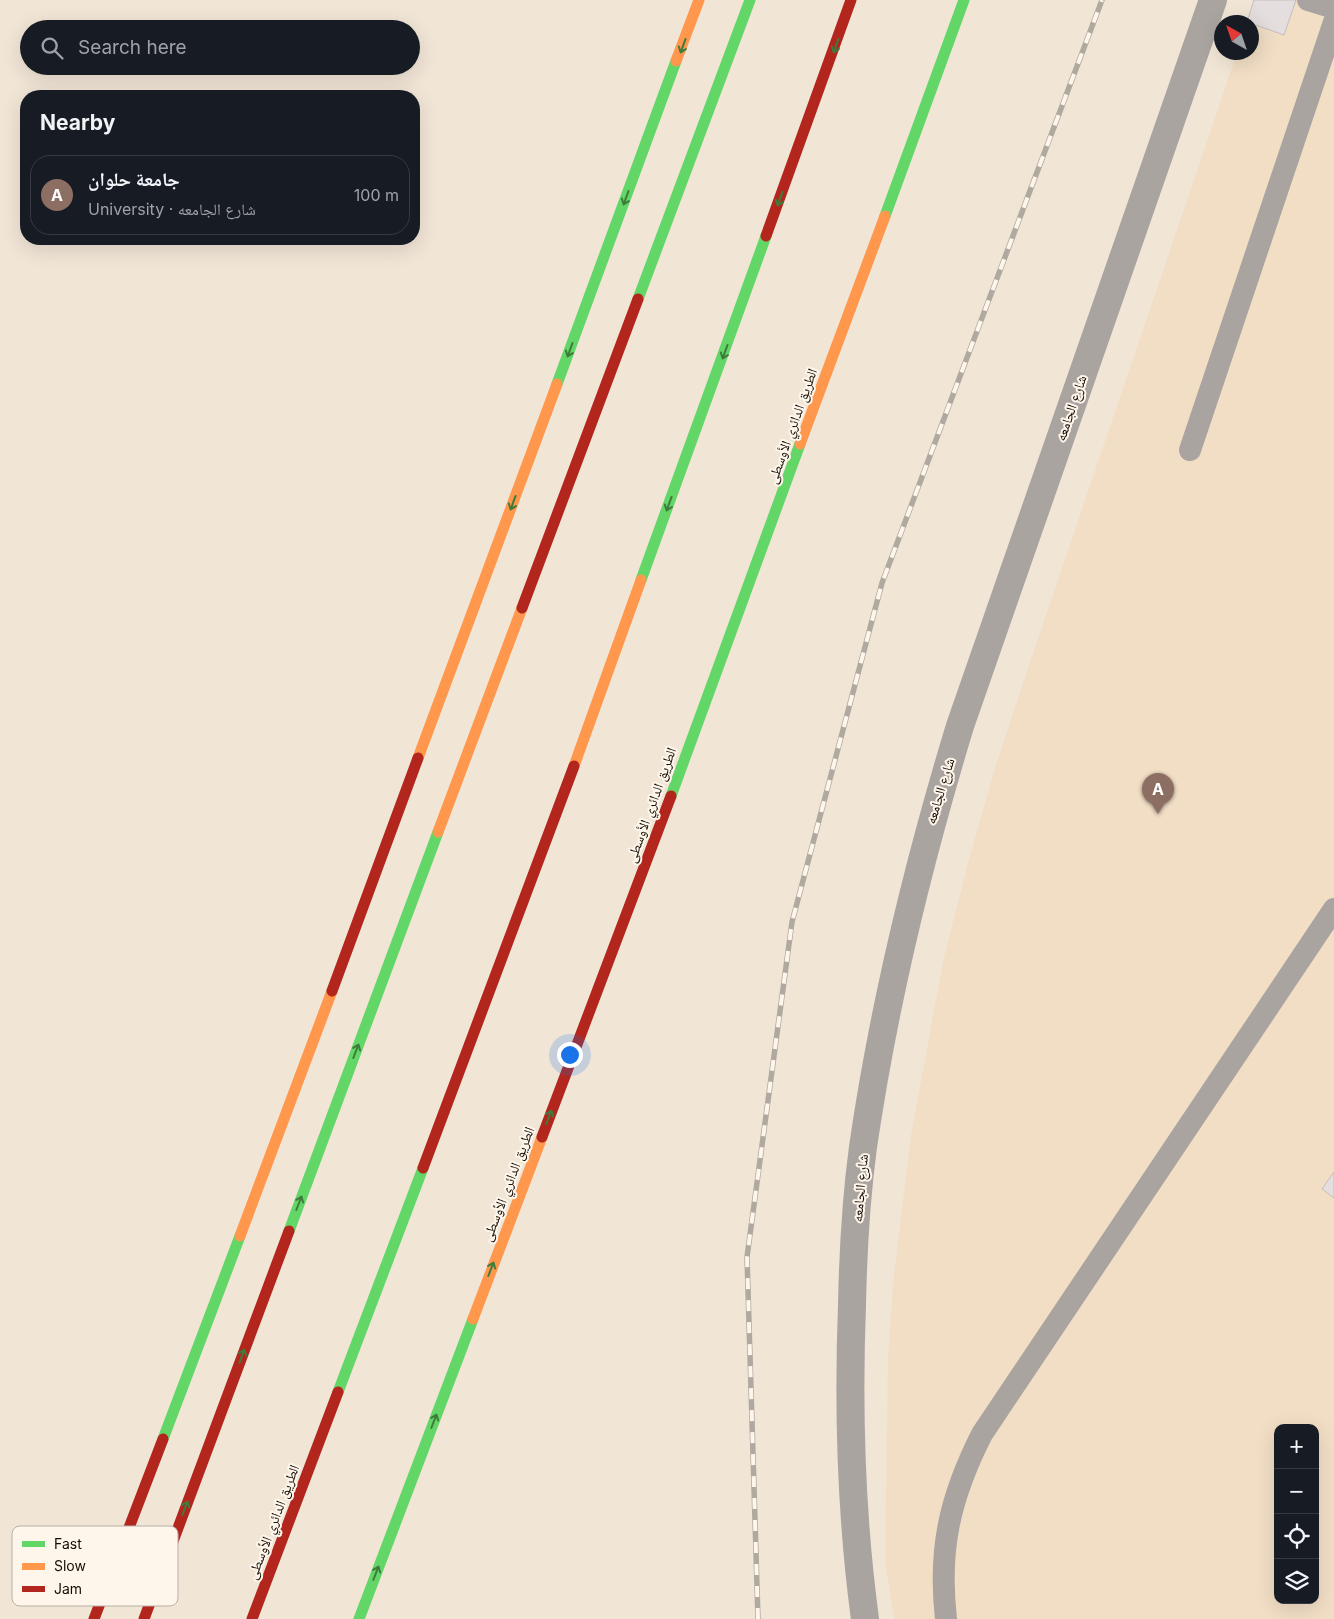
<!DOCTYPE html>
<html lang="en">
<head>
<meta charset="utf-8">
<style>
  :root { --surface:#171b24; --page:#20242c; --text:#f1f3f6; --muted:#9ea1a6; --line:#363941; --accent:#b0aeaa }
  body { margin:0; font-family:Inter,"Noto Naskh Arabic",sans-serif; background:var(--page); color:var(--text) }
  .controls { position:absolute; right:15px; bottom:15px; display:grid; overflow:hidden; border-radius:10px; box-shadow:0 5px 20px #0002 }
  .controls button { width:45px; height:45px; display:grid; place-items:center; padding:0; border:0; border-bottom:1px solid var(--line); background:var(--surface); color:var(--text); font:25px sans-serif }
  .compass { position:absolute; left:1214px; top:15px; width:45px; height:45px; border-radius:50%; background:var(--surface); box-shadow:0 5px 20px #0002; rotate:320deg }
  .you { position:absolute; left:569px; top:1054px; width:18px; height:18px; margin:-12px; border:4px solid #fff; border-radius:50%; background:#1a73e8; box-shadow:0 0 0 8px #1a73e833 }
  .badge { display:grid; place-items:center; width:32px; height:32px; border-radius:50%; background:var(--accent); color:#fff; font-size:16px; font-weight:700 }
  .pin { position:absolute; translate:-50% -41px; filter:drop-shadow(0 1px 2px #0008) }
  .pin::after { content:''; position:absolute; top:26px; width:18px; height:15px; background:inherit; clip-path:polygon(0 0,100% 0,50% 100%) }
  .list { margin:0; padding:0; list-style:none }
  h2 { display:flex; justify-content:space-between; align-items:center; height:65px; margin:0; padding:0 20px; font-size:21px }
  h2 small { font-size:16px; font-weight:400; color:var(--muted) }
  .list li { display:grid; grid-template-columns:32px 1fr auto; gap:15px; align-items:center; box-sizing:border-box; height:80px; margin:0 10px 10px; padding:0 10px; border:1px solid var(--line); border-radius:20px }
  .list b { display:block; font-size:19px; white-space:nowrap }
  .list p { margin:0; font-size:16px; white-space:nowrap; color:var(--muted) }
  .list em { font-size:16px; font-style:normal; color:var(--muted) }
  .icon { flex:none; width:28px; height:28px; fill:none; stroke:currentColor; stroke-width:2; stroke-linecap:round; stroke-linejoin:round }
  .map { position:relative; flex:none; width:1334px; height:1619px; overflow:hidden }
  .search { position:absolute; background:var(--surface); box-shadow:0 5px 20px #0002; left:20px; top:20px; width:400px; height:55px; display:flex; align-items:center; gap:12px; box-sizing:border-box; padding:0 18px; border-radius:28px; color:var(--muted); font-size:19px }
  .panel { position:absolute; background:var(--surface); box-shadow:0 5px 20px #0002; left:20px; top:90px; width:400px; height:155px; border-radius:20px }
  .map>svg:first-child { display:block }
  .built { fill:#f2dec5; fill-rule:evenodd }
  .building { fill:#e5dede; stroke:#c4bdbc }
  .lines { fill:none; stroke-linecap:round; stroke-linejoin:round }
  .lane { stroke:#aaa4a1; stroke-width:22 }
  .street { stroke:#aaa4a1; stroke-width:28 }
  .fast { stroke:#63d668; stroke-width:11 }
  .slow { stroke:#ff974d; stroke-width:11 }
  .jam { stroke:#b3261e; stroke-width:11 }
  .rail-casing { stroke:#b0a9a0; stroke-width:5.5 }
  .rail { stroke:#fff6eb; stroke-width:4; stroke-dasharray:11; stroke-linecap:butt }
  .oneway { stroke:#3f7c3b }
  .labels { text-anchor:middle; stroke-width:4; stroke-linejoin:round; paint-order:stroke }
  .street-label { font-size:14px; fill:#140d05; stroke:#fff6eb }
  .key { fill:#fff6eb; stroke:#b8b0a6; stroke-width:1 }
  .key-label { font-size:14px; fill:#140d05 }
</style>
</head>
<body>
<div class="map">
<svg width="1334" height="1619" viewBox="0 0 1334 1619">
  <rect width="100%" height="100%" fill="#f1e5d6"/>
  <!-- built -->
  <path class="built" d="M1254,0h80v1619h-440l-9,-58 3,-203 5,-74 18,-149 32,-173 25,-99 28,-98 32,-97 209,-615 15,-1v-30h-5zM1278,1428h37v172h-37z"/>
  <!-- building -->
  <g class="building">
    <path d="M1254,0h42l-12,35 -37,-13z"/>
    <path d="M1334,1172v26l-12,-9z"/>
  </g>
  <g class="lines">
    <!-- lane -->
    <g class="lane">
      <path d="M1308,0l26,8"/>
      <path d="M1190,450l144,-428"/>
      <path d="M946,1619c-8,-70 4,-122 36,-185l352,-525"/>
    </g>
    <!-- street -->
    <path class="street" d="M865,1619c-14,-104 -17,-209 -13,-314 1,-52 4,-106 11,-158 21,-144 55,-283 97,-421l253,-726"/>
    <!-- fast -->
    <g class="fast">
      <path d="M885,216l79,-216"/>
      <path d="M638,299l112,-299"/>
      <path d="M557,384l119,-323"/>
      <path d="M641,580l125,-344"/>
      <path d="M671,796l129,-352"/>
      <path d="M289,1231l149,-399"/>
      <path d="M338,1392l85,-224"/>
      <path d="M163,1439l77,-203"/>
      <path d="M359,1619l114,-300"/>
    </g>
    <!-- slow -->
    <g class="slow">
      <path d="M676,61l23,-61"/>
      <path d="M800,444l85,-228"/>
      <path d="M418,758l139,-374"/>
      <path d="M574,766l67,-186"/>
      <path d="M438,832l84,-224"/>
      <path d="M240,1236l92,-245"/>
      <path d="M473,1319l69,-182"/>
    </g>
    <!-- jam -->
    <g class="jam">
      <path d="M766,236l85,-236"/>
      <path d="M522,608l116,-309"/>
      <path d="M332,991l86,-233"/>
      <path d="M542,1137l129,-341"/>
      <path d="M423,1168l151,-402"/>
      <path d="M94,1619l69,-180"/>
      <path d="M144,1619l145,-388"/>
      <path d="M252,1619l86,-227"/>
    </g>
    <!-- rail casing -->
    <g class="rail-casing">
      <path id="rail" d="M758,1619l-11,-362 45,-335 90,-339 220,-583"/>
    </g>
    <!-- rail -->
    <use href="#rail" class="rail"/>
  </g>
  <!-- one-way arrows -->
  <defs><path id="oneway-shaft" d="M-6 0H5M1.5-3L5.5 0L1.5 3" fill="none" stroke-width="1.6" stroke-linecap="round" stroke-linejoin="round" transform="scale(1.25)"/></defs>
  <g class="oneway">
    <use href="#oneway-shaft" transform="translate(683 46) rotate(110)"/>
    <use href="#oneway-shaft" transform="translate(836 46) rotate(109)"/>
    <use href="#oneway-shaft" transform="translate(626 198) rotate(110)"/>
    <use href="#oneway-shaft" transform="translate(780 199) rotate(110)"/>
    <use href="#oneway-shaft" transform="translate(570 350) rotate(110)"/>
    <use href="#oneway-shaft" transform="translate(725 352) rotate(110)"/>
    <use href="#oneway-shaft" transform="translate(513 503) rotate(110)"/>
    <use href="#oneway-shaft" transform="translate(669 504) rotate(110)"/>
    <use href="#oneway-shaft" transform="translate(356 1051) rotate(-69)"/>
    <use href="#oneway-shaft" transform="translate(549 1117) rotate(-69)"/>
    <use href="#oneway-shaft" transform="translate(299 1203) rotate(-69)"/>
    <use href="#oneway-shaft" transform="translate(491 1269) rotate(-69)"/>
    <use href="#oneway-shaft" transform="translate(242 1356) rotate(-69)"/>
    <use href="#oneway-shaft" transform="translate(434 1421) rotate(-69)"/>
    <use href="#oneway-shaft" transform="translate(185 1508) rotate(-69)"/>
    <use href="#oneway-shaft" transform="translate(376 1573) rotate(-69)"/>
  </g>
  <g class="labels">
    <!-- street labels -->
    <g class="street-label">
      <text transform="translate(1071 408) rotate(-71)" y="5">شارع الجامعه</text>
      <text transform="translate(792 426) rotate(-70)" y="5">الطريق الدائري الأوسطى</text>
      <text transform="translate(940 791) rotate(-73)" y="5">شارع الجامعه</text>
      <text transform="translate(651 805) rotate(-70)" y="5">الطريق الدائري الأوسطى</text>
      <text transform="translate(508 1184) rotate(-69)" y="5">الطريق الدائري الأوسطى</text>
      <text transform="translate(860 1188) rotate(-85)" y="5">شارع الجامعه</text>
      <text transform="translate(273 1522) rotate(-69)" y="5">الطريق الدائري الأوسطى</text>
    </g>
  </g>
  <!-- legend -->
  <rect x="12" y="1526" width="166" height="80" rx="8" class="key"/>
  <rect x="22" y="1541" width="23" height="6" fill="#63d668"/>
  <rect x="22" y="1563" width="23" height="7" fill="#ff974d"/>
  <rect x="22" y="1586" width="23" height="6" fill="#b3261e"/>
  <g class="key-label">
    <text x="54" y="1549">Fast</text>
    <text x="54" y="1571">Slow</text>
    <text x="54" y="1594">Jam</text>
  </g>
</svg>
<div class="controls">
<button>+</button>
<button>−</button>
<button><svg class="icon" aria-label="locate" viewBox="0 0 24 24"><circle cx="12" cy="12" r="6"/><path d="M12 2v4M12 18v4M2 12h4M18 12h4"/></svg></button>
<button><svg class="icon" aria-label="layers" viewBox="0 0 24 24"><path d="M12 4l9 5-9 5-9-5zM3 14l9 5 9-5"/></svg></button>
</div>
<svg class="compass" viewBox="-18 -18 36 36"><path d="M0-13l5 13h-10z" fill="#e53935"/><path d="M0 13l5-13h-10z" fill="#9ea1a6"/></svg>
<div class="you"></div>
<div class="pin badge" style="left:1158px;top:814px;background:#8d6e63">A</div>
<div class="search"><svg class="icon" aria-label="search" viewBox="0 0 24 24"><circle cx="10" cy="10" r="6"/><path d="M15 15l6 6"/></svg>Search here</div>
<section class="panel">
<h2>Nearby<small></small></h2>
<ul class="list">
<li><span class="badge" style="background:#8d6e63">A</span><div><b>جامعة حلوان</b><p>University · شارع الجامعه</p></div><em>100 m</em></li>
</ul>
</section>
</div>
</body>
</html>
